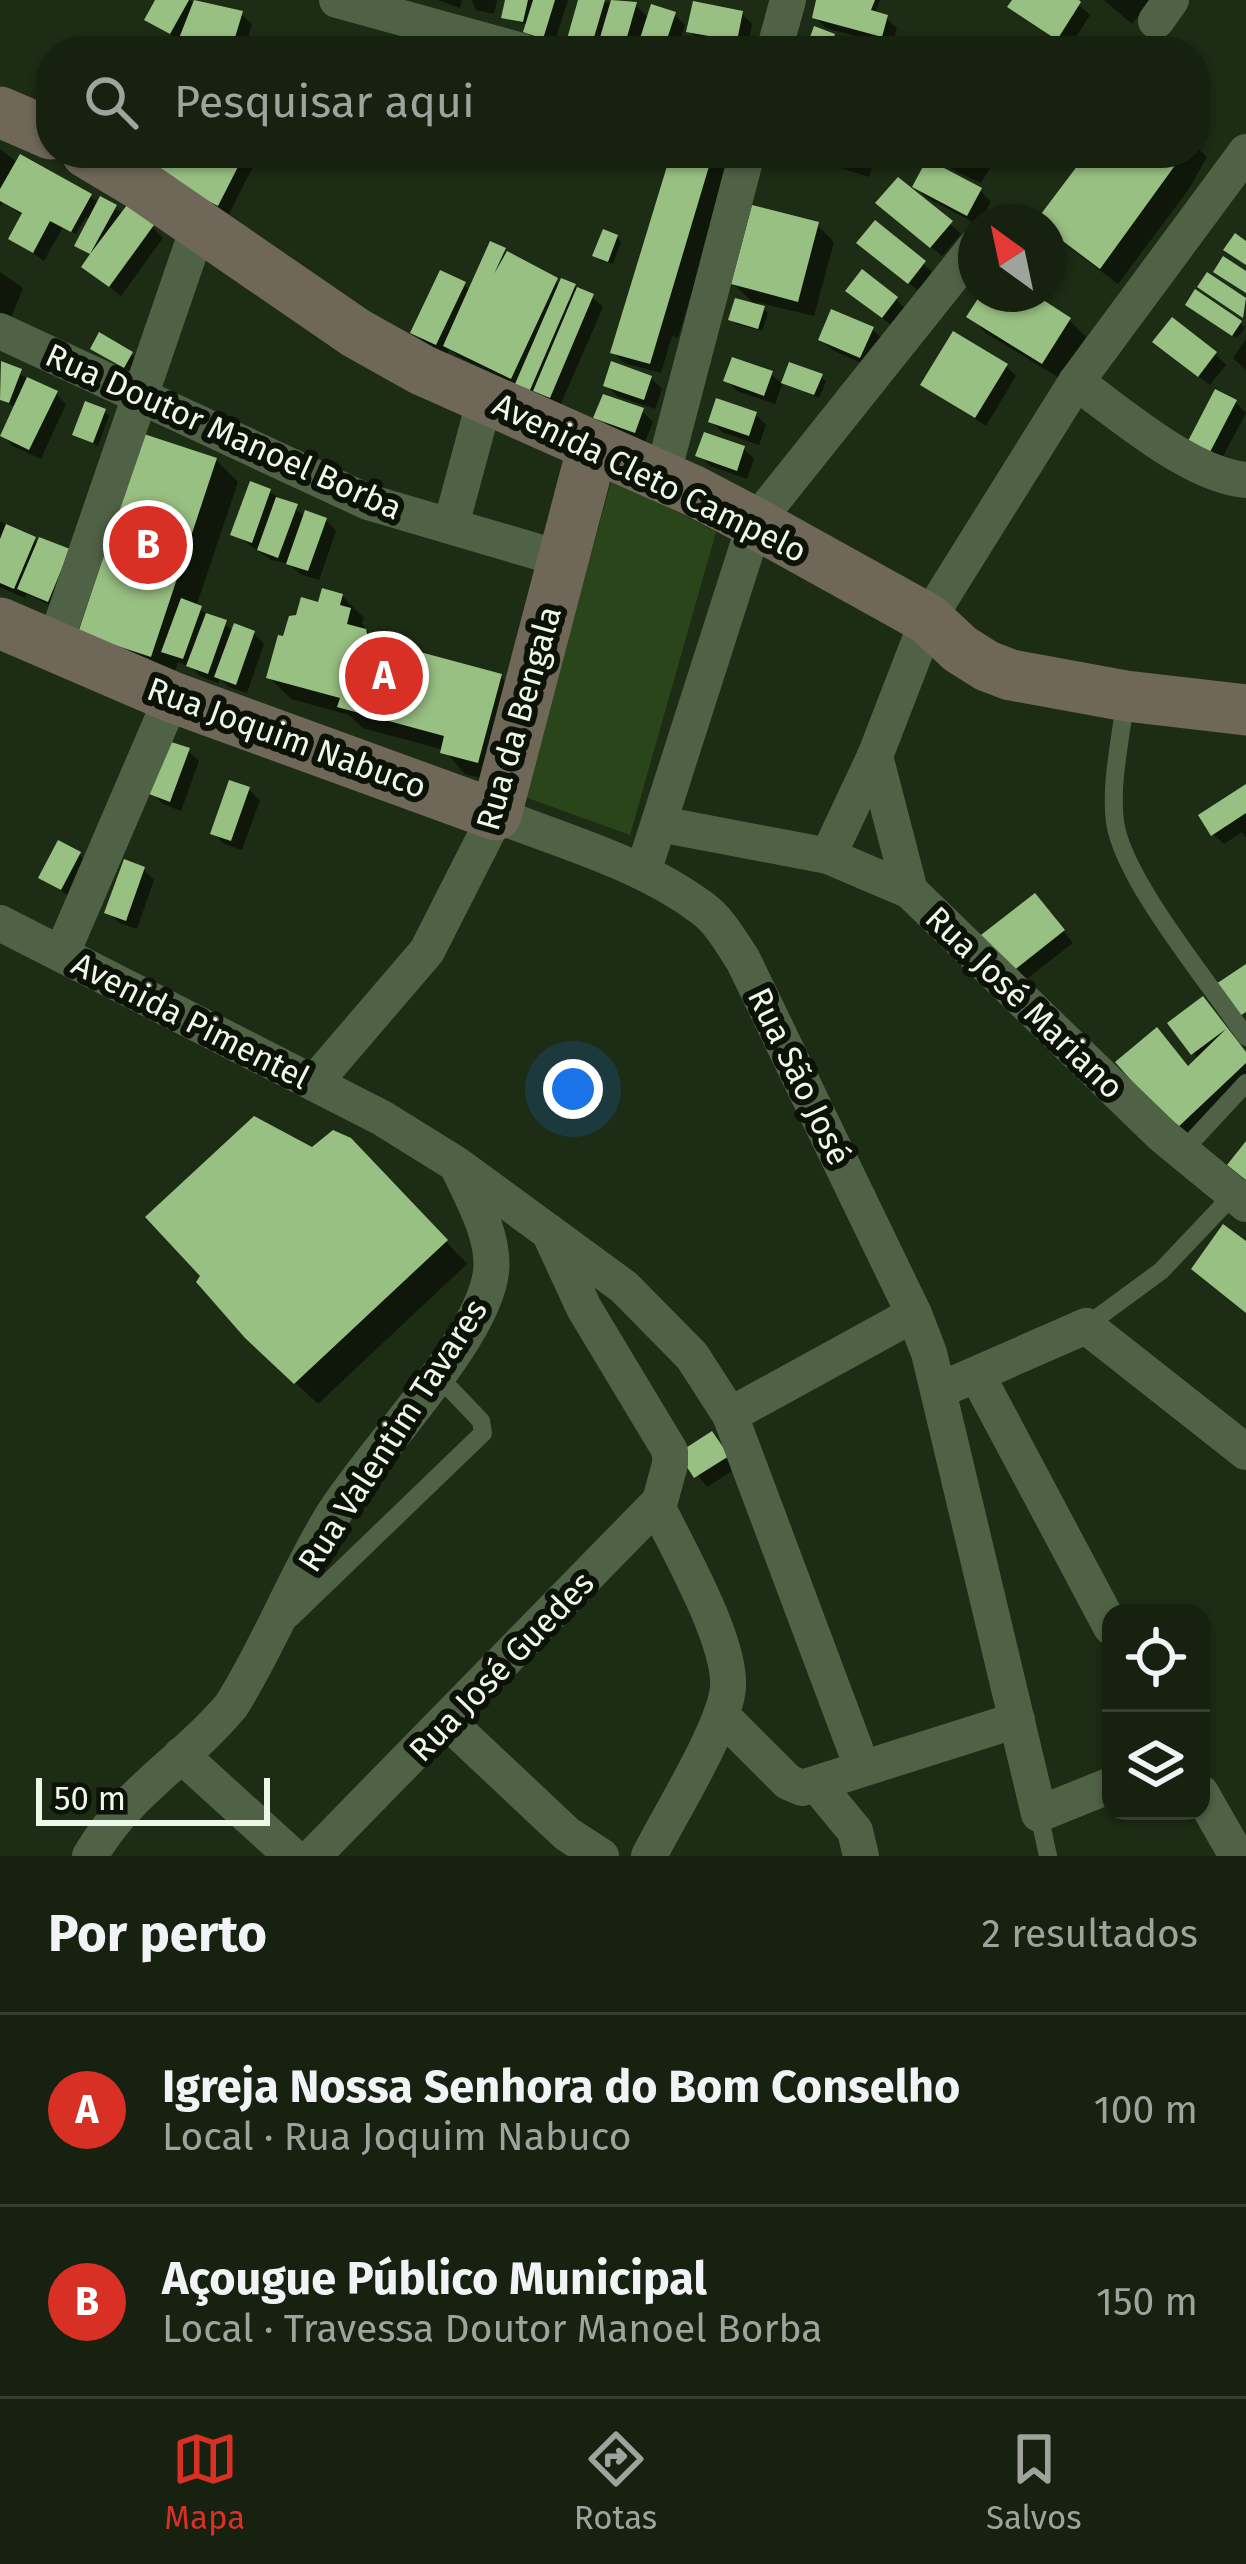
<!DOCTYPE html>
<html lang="pt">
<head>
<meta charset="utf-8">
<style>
  :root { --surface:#16210f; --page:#232e1d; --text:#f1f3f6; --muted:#9ea39e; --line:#353e2f; --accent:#d93025 }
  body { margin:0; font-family:"Fira Sans",sans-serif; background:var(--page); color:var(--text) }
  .controls { position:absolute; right:36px; bottom:36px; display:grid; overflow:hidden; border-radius:24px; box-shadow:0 3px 9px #0004 }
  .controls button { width:108px; height:108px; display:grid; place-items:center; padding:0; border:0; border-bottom:3px solid var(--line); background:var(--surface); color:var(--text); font:60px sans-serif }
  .compass { position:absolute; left:958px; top:204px; width:108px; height:108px; border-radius:50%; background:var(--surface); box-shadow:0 3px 9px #0004; rotate:327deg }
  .scale { position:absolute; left:36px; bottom:30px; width:234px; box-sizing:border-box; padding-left:12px; border:6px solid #edf8e8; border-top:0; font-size:33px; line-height:42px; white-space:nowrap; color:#edf8e8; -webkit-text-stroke:9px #0c1208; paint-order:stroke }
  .you { position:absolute; left:573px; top:1089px; width:42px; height:42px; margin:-30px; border:9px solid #fff; border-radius:50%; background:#1a73e8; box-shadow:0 0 0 18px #1a73e833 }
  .badge { display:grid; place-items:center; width:78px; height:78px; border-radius:50%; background:var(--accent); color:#fff; font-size:39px; font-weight:700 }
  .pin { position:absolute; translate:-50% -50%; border:6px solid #fff; box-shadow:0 3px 12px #0006 }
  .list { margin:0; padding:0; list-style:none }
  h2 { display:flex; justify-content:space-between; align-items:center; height:156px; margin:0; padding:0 48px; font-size:51px }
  h2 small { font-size:39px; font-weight:400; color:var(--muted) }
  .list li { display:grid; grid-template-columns:78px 1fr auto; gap:36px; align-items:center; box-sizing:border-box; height:192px; padding:0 48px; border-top:3px solid var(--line) }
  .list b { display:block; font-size:45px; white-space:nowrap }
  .list p { margin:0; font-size:39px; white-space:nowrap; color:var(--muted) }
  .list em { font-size:39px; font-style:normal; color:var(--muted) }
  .icon { flex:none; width:66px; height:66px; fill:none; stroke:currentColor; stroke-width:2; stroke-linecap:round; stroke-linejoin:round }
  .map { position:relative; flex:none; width:1246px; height:1856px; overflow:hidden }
  .search { position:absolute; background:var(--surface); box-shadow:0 3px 9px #0004; left:36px; right:36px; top:36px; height:132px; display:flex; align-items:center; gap:30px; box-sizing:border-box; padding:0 42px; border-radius:48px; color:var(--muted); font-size:45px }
  .sheet { height:540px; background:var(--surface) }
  nav { display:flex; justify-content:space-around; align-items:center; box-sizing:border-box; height:168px; border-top:3px solid var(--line); background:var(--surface); font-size:33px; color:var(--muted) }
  nav a { display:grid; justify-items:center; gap:6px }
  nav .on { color:var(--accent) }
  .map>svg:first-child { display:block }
  .green { fill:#2b451a }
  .shadow { fill:#0007 }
  .building { fill:#99c083 }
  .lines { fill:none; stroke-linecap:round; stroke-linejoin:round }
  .lane { stroke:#506246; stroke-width:18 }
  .street { stroke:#506246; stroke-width:36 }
  .secondary { stroke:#6f6757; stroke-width:51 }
  .labels { text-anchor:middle; stroke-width:12; stroke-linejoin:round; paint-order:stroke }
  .street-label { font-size:33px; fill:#edf8e8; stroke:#0c1208 }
</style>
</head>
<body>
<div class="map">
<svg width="1246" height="1856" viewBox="0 0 1246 1856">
  <rect width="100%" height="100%" fill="#1d2c14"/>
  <!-- green -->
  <path class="green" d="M612,478l104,54 -86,303 -105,-38z"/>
  <!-- shadow -->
  <g class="shadow">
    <path d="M159,0h31l5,5 46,9 11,10 -8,27h-67l4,-9 -33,-23z"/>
    <path d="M438,0h24l-2,8z"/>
    <path d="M472,0h25l-3,14 -18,-4z"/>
    <path d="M508,0h60l-15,47 -16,-5 -11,-10 2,-7 -23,-8z"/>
    <path d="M581,0l54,5 15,14 24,-4 11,10 -8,26h-103l-6,-6z"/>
    <path d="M819,0h61l-5,14 11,4 11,10 -5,18 -66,-18 -11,-11z"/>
    <path d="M1015,0h58l17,15 -21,33 -48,-31 -10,-10z"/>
    <path d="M1104,0h47l-19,24z"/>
    <path d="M742,14l10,10 -5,26 -57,1 13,-6 -13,-14z"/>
    <path d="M1195,145l12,12 -18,32 -71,95 -62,-47 -8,-8v-7h-7l50,-69h104z"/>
    <path d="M0,149l18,14 134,64 11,11 -42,58 -36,-29 8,-11 -11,-6 9,-31 -5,-2 -10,17 -13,-7 -19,34 -33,-23 12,-22 -20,-14 -3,4z"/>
    <path d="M131,153h129l-31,61 -67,-34z"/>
    <path d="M674,153h42l14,14 -52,171 -6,-2 -11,37 -37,-10 -11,-11z"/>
    <path d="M793,153h80l3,3 -7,21z"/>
    <path d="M918,153h81l-18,30 -40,-19 -2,4 42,23 10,11 -11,20 -4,2 -50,-27 -11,-11 16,-27z"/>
    <path d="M890,214l60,10 11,10 -19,22z"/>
    <path d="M875,224l60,50 -15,18 -49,-39z"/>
    <path d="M817,225l17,17 -20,74 -58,-14 12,11 -6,18 -26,-7 -4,-5 25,-12 -23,-23z"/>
    <path d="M617,237l4,5 -8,22 -13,-4 -4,-5z"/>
    <path d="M492,245l69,41h13l18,11 11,10 -43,99 -103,-50 -7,-8 -3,6 -22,-11 -11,-11 50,-47 7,6z"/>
    <path d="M0,272l23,16 -14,35 -9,-3z"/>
    <path d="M984,294h44l41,26 17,17 -27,41 -73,-45 -16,-17z"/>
    <path d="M896,299l10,11 -12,17 -34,-26z"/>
    <path d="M1193,309l47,14 5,5 -8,10z"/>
    <path d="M872,329l11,11 -12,27 -39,-17 -11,-10z"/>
    <path d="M1246,339v31l-13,-12z"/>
    <path d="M1166,352l49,2 11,11 -16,20z"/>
    <path d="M98,353l33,1 5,5 -7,12z"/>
    <path d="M3,365l53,29 10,10 -25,55 -28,-13 -11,-11 14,-28 -16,-7z"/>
    <path d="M1006,366l10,10 -30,50 -62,-41z"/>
    <path d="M771,374l11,10 -7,20 -38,-13 -10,-11z"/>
    <path d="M821,377l5,4 -7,17 -34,-15z"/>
    <path d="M651,378l11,11 -7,20 -38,-13 -11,-11z"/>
    <path d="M1235,402l11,11 -26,49 -30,-20z"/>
    <path d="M642,411l11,11 -8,20 -37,-14 -11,-10z"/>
    <path d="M105,412l4,4 -11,30 -22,-12z"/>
    <path d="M756,415l10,10 -7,20 -37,-13 -11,-11z"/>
    <path d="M744,449l10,10 -7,20 -37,-13 -11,-11z"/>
    <path d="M216,460l22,22 -42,125 38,24 20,2 10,11 -17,49 -18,-6 -9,-9 -2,5 -18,-7 -9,-9 -13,-5 -5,15 -70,-23z"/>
    <path d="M269,491l37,26 20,3 10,11 -17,49 -19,-6 -10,-10 -19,-4 -37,-26z"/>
    <path d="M0,521l40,23 28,8 -9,58 -32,-16 -2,4 -25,-11z"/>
    <path d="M342,596l22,22 -2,5 13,20 126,34 22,22 -23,84 -35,-9 -21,-24 -81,-22 -14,-13 -58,-16 -22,-22 52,-71z"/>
    <path d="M188,751l11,10 -18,50 -18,-7 -11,-11z"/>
    <path d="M1246,787v51l-4,-6 -18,12 -11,-10z"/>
    <path d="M249,790l11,10 -18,50 -18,-6 -11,-11z"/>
    <path d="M79,854l11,11 -17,34 -31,-21z"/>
    <path d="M144,870l10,10 -17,49 -18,-6 -11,-11z"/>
    <path d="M1045,907l28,36 -53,41 -10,-10z"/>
    <path d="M1203,1000l43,53v30l-58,56 -68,-77 69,7 10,-10 -6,-6z"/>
    <path d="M312,1150l60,13 95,101 -149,140 -47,-44z"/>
    <path d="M712,1435l25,33 -30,19 -25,-33z"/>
  </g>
  <!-- building -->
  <g class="building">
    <path d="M155,0h34l-19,34 -26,-14z"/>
    <path d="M194,0l49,11 -12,40h-57z"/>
    <path d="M505,0h23l-5,22 -22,-4z"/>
    <path d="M533,0h22l-12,39 -20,-7z"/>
    <path d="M578,0h27l-15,51 -25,-5z"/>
    <path d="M611,0l26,2 -14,49h-27z"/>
    <path d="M816,0h59l-4,10 17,5 -6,22 -70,-19z"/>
    <path d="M1012,0h67l2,2 -24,38 -50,-33z"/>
    <path d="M693,1l50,10 -6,30 -51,-9z"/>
    <path d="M651,4l25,8 -13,39h-27z"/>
    <path d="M814,26l21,8 -6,17h-24z"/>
    <path d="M689,39l51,10v2h-53z"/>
    <path d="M136,153h109l-27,53 -71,-36 3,-10z"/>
    <path d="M671,153h42l-63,211 -40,-11z"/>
    <path d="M813,153h50l-4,15z"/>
    <path d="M1087,153h97l-84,116 -52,-39v-8h-13z"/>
    <path d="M20,154l72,40 -21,38 -21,-11 -17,32 -25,-14 14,-26 -22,-12v-12z"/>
    <path d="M927,159l55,29 -15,28 -55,-29z"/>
    <path d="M898,177l55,44 -23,27 -55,-45z"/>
    <path d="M100,196l17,9 -27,49 37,-49 27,20 -45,62 -28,-20 9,-13 -16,-8z"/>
    <path d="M752,205l67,17 -21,80 -67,-18z"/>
    <path d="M875,220l51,41 -18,23 -52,-41z"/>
    <path d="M603,229l15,6 -10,27 -16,-6z"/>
    <path d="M1235,233l11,8v24l-23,-15z"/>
    <path d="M490,241l16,7 -12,26 13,-23 51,27 -47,101 -68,-33z"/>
    <path d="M1223,256l23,15v22l-33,-21z"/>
    <path d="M862,269l36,28 -16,21 -37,-27z"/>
    <path d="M440,270l26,12 -30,63 -26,-12z"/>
    <path d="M1207,272l39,26 -3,20 -46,-31z"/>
    <path d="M561,278l15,6 -46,106 -15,-6z"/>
    <path d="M577,287l17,7 -44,104 -17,-7z"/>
    <path d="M1195,289l47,32 -10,15 -47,-31z"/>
    <path d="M981,294h53l37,24 -29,46 -76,-47z"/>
    <path d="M735,298l30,8 -7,23 -30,-9z"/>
    <path d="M831,309l43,18 -14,31 -42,-18z"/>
    <path d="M1172,317l45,35 -19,25 -46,-35z"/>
    <path d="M953,331l55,33 -33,54 -55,-33z"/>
    <path d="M99,332l34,20 -9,16 -34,-19z"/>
    <path d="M732,357l41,14 -9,25 -41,-15z"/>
    <path d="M1,361l21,8 -13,34 -9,-3z"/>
    <path d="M611,361l41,15 -8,24 -41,-14z"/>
    <path d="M789,362l34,12 -9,21 -33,-12z"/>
    <path d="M27,377l31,14 -29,59 -29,-14z"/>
    <path d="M1215,389l22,11 -28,54 -22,-11z"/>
    <path d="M603,394l41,14 -9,25 -42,-15z"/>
    <path d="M716,398l41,14 -8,24 -41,-14z"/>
    <path d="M85,401l21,8 -13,34 -21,-8z"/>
    <path d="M704,432l41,14 -8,25 -42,-15z"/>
    <path d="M144,434l73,24 -66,199 -73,-24z"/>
    <path d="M250,481l21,8 -19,54 -22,-8z"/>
    <path d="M276,497l22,7 -20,54 -21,-8z"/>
    <path d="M305,510l22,8 -19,53 -22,-7z"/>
    <path d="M6,524l30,13 -22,52 -14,-6v-44z"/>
    <path d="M39,537l31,12 -22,53 -31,-13z"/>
    <path d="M322,588l21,6 -3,11 11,3 -4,16 19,5 2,9 134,36 -24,89 -38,-10 4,-17 -107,-29 3,-9 -74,-20 12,-43 5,1 6,-20 7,-1 5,-18 17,5z"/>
    <path d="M181,598l21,8 -19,53 -22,-7z"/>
    <path d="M206,613l21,7 -19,54 -22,-8z"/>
    <path d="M234,623l21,8 -19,54 -22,-8z"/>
    <path d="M168,741l22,7 -20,54 -21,-8z"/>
    <path d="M229,780l21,7 -19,54 -21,-7z"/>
    <path d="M1246,784v29l-35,23 -13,-21z"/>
    <path d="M58,840l23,12 -20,38 -23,-12z"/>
    <path d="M124,859l21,8 -19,54 -22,-8z"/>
    <path d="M1035,893l30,37 -58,46 -30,-38z"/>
    <path d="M1246,964v48l-8,5 -22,-33z"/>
    <path d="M1203,996l43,56v11l-71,67 -60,-68 42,-35 31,39 38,-37 -35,26 -24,-32z"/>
    <path d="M254,1116l58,31 21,-17 18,8 97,102 -154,144 -49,-46 -49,-56 4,-6 -55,-59z"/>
    <path d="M1246,1141v39l-19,-15z"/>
    <path d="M1223,1224l23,17v72l-55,-44z"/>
    <path d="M712,1431l17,25 -35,22 -16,-25z"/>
  </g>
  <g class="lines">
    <!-- lane -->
    <g class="lane">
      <path d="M1125,701c-4,38 -15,82 -10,121 8,58 96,163 131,215"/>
      <path d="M1182,1152l64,-69"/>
      <path d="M1086,1326l75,-55 72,-76"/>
      <path d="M291,1618l192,-185 -2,-12 -44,-46"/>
      <path d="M1039,1814l9,42"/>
    </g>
    <!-- street -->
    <g class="street">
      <path d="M337,0l185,51"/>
      <path d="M1156,21l15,-21"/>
      <path d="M774,51l14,-51"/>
      <path d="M0,331l368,171 194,57"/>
      <path d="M1076,382c45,32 114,93 170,98"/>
      <path d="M662,477l85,-324"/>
      <path d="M451,525l34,-126"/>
      <path d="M54,646l145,-421"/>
      <path d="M875,756l35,135"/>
      <path d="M660,824l168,32 82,35 252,244 84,69"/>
      <path d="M828,856l47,-100 53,-137 148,-237 170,-230"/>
      <path d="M643,872l112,-349 221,-277"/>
      <path d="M0,923l382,195 74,46 168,123 68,69 38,59 132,352"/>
      <path d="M62,953l110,-256"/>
      <path d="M314,1083l113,-132 69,-136c69,27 146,48 206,93 18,13 29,34 41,52l171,354 15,39 110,461 72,-29"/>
      <path d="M977,1375l134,252"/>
      <path d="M940,1390l146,-64 160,126"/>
      <path d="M730,1415l184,-101"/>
      <path d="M721,1715l67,67 14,6 215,-68"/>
      <path d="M448,1722l119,112 34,22"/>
      <path d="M181,1755l111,101"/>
      <path d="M817,1785l38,46 6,25"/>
      <path d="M1201,1793l36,63"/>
      <path d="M90,1856c39,-67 94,-94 141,-150 38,-60 63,-127 100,-188 39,-65 152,-177 160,-246 4,-36 -19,-74 -33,-105"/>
      <path d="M313,1856l347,-355 10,-37v-13l-86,-143 -35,-76"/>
      <path d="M649,1856c19,-38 77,-131 79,-169 3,-46 -50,-138 -71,-181"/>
    </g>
    <!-- secondary -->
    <g class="secondary">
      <path d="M0,112l51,22"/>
      <path d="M87,153l55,33 214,147 66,37 272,121 61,32 173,96 32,30 27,17 24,9 115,21 120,14"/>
      <path d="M0,623l172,74 324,118 97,-369"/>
    </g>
  </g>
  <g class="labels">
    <!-- street labels -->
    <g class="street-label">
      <text transform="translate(224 431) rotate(24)" y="12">Rua Doutor Manoel Borba</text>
      <text transform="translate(650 477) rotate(26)" y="12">Avenida Cleto Campelo</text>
      <text transform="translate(518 718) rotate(-74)" y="12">Rua da Bengala</text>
      <text transform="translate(287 737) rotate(20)" y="12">Rua Joquim Nabuco</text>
      <text transform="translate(1025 1002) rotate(44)" y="12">Rua José Mariano</text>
      <text transform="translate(191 1020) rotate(27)" y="12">Avenida Pimentel</text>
      <text transform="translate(800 1076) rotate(64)" y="12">Rua São José</text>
      <text transform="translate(392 1435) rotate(-57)" y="12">Rua Valentim Tavares</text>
      <text transform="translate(501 1666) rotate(-46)" y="12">Rua José Guedes</text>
    </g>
  </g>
</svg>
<div class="controls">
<button><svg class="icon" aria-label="locate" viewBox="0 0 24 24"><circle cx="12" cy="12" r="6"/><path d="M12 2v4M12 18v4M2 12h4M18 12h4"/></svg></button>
<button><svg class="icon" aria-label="layers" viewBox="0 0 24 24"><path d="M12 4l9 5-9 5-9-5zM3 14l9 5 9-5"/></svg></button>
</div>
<svg class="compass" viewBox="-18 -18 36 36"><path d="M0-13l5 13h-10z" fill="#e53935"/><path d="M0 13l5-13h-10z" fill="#9ea39e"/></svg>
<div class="scale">50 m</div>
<div class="you"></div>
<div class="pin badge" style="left:384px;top:676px">A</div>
<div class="pin badge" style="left:148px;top:545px">B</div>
<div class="search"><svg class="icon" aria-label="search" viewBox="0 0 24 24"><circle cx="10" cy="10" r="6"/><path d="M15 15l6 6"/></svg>Pesquisar aqui</div>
</div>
<section class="sheet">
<h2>Por perto<small>2 resultados</small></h2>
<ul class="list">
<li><span class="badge">A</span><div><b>Igreja Nossa Senhora do Bom Conselho</b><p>Local · Rua Joquim Nabuco</p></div><em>100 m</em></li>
<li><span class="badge">B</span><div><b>Açougue Público Municipal</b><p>Local · Travessa Doutor Manoel Borba</p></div><em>150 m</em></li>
</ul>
</section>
<nav>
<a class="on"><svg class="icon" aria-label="map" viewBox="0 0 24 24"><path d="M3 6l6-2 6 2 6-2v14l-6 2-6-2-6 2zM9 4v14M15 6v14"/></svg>Mapa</a>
<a><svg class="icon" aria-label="directions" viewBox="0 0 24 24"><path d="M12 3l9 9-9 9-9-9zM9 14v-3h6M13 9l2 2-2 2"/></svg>Rotas</a>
<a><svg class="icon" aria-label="saved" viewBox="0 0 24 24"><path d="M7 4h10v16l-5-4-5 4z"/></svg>Salvos</a>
</nav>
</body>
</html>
